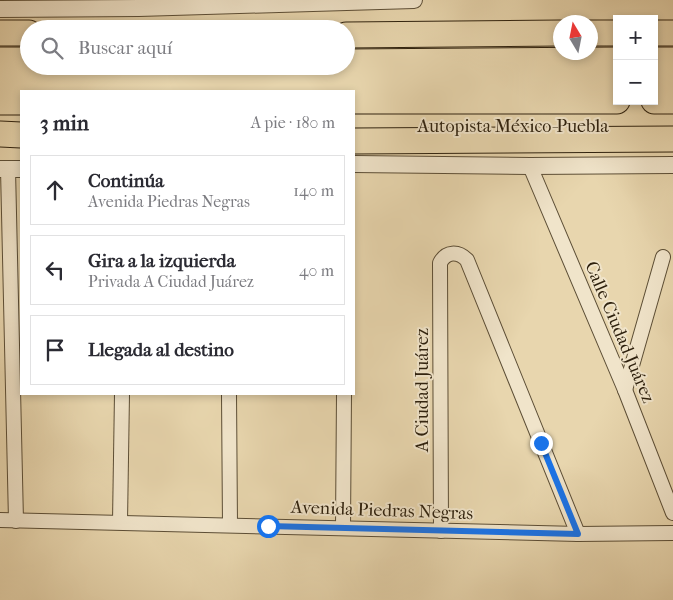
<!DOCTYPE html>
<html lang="es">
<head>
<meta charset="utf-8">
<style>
  :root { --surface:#fff; --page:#f7f7f7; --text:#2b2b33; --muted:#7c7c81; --line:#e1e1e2 }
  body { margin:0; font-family:"IM FELL French Canon",serif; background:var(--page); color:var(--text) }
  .controls { position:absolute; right:15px; top:15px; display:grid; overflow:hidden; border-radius:0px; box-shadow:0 2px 8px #0003 }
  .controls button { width:45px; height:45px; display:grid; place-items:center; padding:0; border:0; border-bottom:1px solid var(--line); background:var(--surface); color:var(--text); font:25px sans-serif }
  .compass { position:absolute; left:553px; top:15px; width:45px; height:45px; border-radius:50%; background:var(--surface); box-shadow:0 2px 8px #0003; rotate:350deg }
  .stop { position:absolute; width:15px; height:15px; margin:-11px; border:4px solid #1a73e8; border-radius:50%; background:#fff }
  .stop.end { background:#1a73e8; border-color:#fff; box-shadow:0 1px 5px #0008 }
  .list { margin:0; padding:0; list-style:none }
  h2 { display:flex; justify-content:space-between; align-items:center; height:65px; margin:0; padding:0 20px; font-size:21px }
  h2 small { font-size:16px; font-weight:400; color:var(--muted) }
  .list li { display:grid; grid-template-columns:32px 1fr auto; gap:15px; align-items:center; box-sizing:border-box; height:70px; margin:0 10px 10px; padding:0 10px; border:1px solid var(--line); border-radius:0px }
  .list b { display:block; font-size:19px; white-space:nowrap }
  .list p { margin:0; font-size:16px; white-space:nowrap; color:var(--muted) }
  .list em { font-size:16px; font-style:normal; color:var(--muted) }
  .icon { flex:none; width:28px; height:28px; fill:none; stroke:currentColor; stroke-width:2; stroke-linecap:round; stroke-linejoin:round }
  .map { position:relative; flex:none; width:673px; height:600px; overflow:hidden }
  .search { position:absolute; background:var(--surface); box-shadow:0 2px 8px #0003; left:20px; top:20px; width:335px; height:55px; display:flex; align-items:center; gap:12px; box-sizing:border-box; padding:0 18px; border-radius:28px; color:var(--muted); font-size:19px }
  .panel { position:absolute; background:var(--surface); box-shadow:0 2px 8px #0003; left:20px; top:90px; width:335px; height:305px; border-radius:0px }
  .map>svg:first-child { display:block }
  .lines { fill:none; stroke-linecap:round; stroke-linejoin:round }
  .minor-casing { stroke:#5c4e36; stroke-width:16 }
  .tertiary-casing { stroke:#5c4e36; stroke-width:18 }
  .motorway-casing { stroke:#2e210e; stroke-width:27 }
  .minor { stroke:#f0e4ca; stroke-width:14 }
  .tertiary { stroke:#f0e4ca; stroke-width:16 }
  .motorway { stroke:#e8d6ae; stroke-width:25 }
  .route { stroke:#1a73e8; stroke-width:6 }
  .labels { text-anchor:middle; stroke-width:4; stroke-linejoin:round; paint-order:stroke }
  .street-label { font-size:18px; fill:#2e210e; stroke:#f0e4ca }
</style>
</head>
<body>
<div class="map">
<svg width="673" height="600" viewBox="0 0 673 600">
  <rect width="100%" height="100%" fill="#e8d6ae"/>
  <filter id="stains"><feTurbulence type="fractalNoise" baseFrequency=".004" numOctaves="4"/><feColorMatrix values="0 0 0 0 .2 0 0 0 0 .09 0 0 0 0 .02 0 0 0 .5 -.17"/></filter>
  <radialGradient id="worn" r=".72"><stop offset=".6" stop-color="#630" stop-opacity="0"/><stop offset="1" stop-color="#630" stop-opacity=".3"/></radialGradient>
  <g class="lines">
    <!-- minor casing -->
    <g class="minor-casing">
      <g id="minor">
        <path d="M530,166l95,224 48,123"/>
        <path d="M8,169l8,352"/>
        <path d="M625,390l38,-133"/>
        <path d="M229,394l1,131"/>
        <path d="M0,520l578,14 95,-1"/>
        <path d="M120,522l2,-128"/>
        <path d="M343,528l1,-134"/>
        <path d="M441,531l-1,-268c6,-12 18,-12 27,-3l111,274"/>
      </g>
    </g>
    <!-- tertiary casing -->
    <g class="tertiary-casing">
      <g id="tertiary">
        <path d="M0,9l139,-1 275,-8"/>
        <path d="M354,164l176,2 143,-1"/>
        <path d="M0,169h21"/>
      </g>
    </g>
    <!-- motorway casing -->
    <g class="motorway-casing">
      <g id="motorway">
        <path d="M0,33h29"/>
        <path d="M590,33h27"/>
        <path d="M654,33h19"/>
        <path d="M346,35l214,-2"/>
        <path d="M0,60h29"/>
        <path d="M654,60h19"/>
        <path d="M346,62l271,-2"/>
        <path d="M654,78h19"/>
        <path d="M0,81l617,-3"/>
        <path d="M354,101h263"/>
        <path d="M654,101h19"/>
        <path d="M0,102h21"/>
        <path d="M0,134l21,1"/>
        <path d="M354,141l319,-2"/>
      </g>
    </g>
    <!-- minor -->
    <use href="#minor" class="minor"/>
    <!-- tertiary -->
    <use href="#tertiary" class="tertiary"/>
    <!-- motorway -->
    <use href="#motorway" class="motorway"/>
  </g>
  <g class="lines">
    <!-- route -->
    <path class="route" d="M268,526l310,8 -37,-91"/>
  </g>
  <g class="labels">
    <!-- street labels -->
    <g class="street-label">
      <text x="513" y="132">Autopista México-Puebla</text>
      <text transform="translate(620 332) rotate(67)" y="6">Calle Ciudad Juárez</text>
      <text transform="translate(422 390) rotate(-90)" y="6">A Ciudad Juárez</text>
      <text transform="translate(382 510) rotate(2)" y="6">Avenida Piedras Negras</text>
    </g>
  </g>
  <rect width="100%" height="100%" filter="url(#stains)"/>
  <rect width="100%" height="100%" fill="url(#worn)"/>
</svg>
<div class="controls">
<button>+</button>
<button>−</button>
</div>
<svg class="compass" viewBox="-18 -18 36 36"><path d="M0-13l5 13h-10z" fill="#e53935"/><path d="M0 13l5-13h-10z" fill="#7c7c81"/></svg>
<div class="stop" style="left:268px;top:526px"></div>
<div class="stop end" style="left:541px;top:443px"></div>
<div class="search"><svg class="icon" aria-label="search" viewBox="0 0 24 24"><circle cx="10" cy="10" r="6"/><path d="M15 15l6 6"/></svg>Buscar aquí</div>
<section class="panel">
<h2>3 min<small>A pie · 180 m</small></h2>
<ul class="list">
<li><svg class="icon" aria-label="ahead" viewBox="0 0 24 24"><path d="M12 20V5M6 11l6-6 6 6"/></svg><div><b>Continúa</b><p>Avenida Piedras Negras</p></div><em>140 m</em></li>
<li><svg class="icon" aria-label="left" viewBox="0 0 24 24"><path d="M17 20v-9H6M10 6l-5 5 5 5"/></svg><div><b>Gira a la izquierda</b><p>Privada A Ciudad Juárez</p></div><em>40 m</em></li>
<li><svg class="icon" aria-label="arrive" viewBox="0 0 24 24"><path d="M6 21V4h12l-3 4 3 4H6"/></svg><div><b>Llegada al destino</b></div></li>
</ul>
</section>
</div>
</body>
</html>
